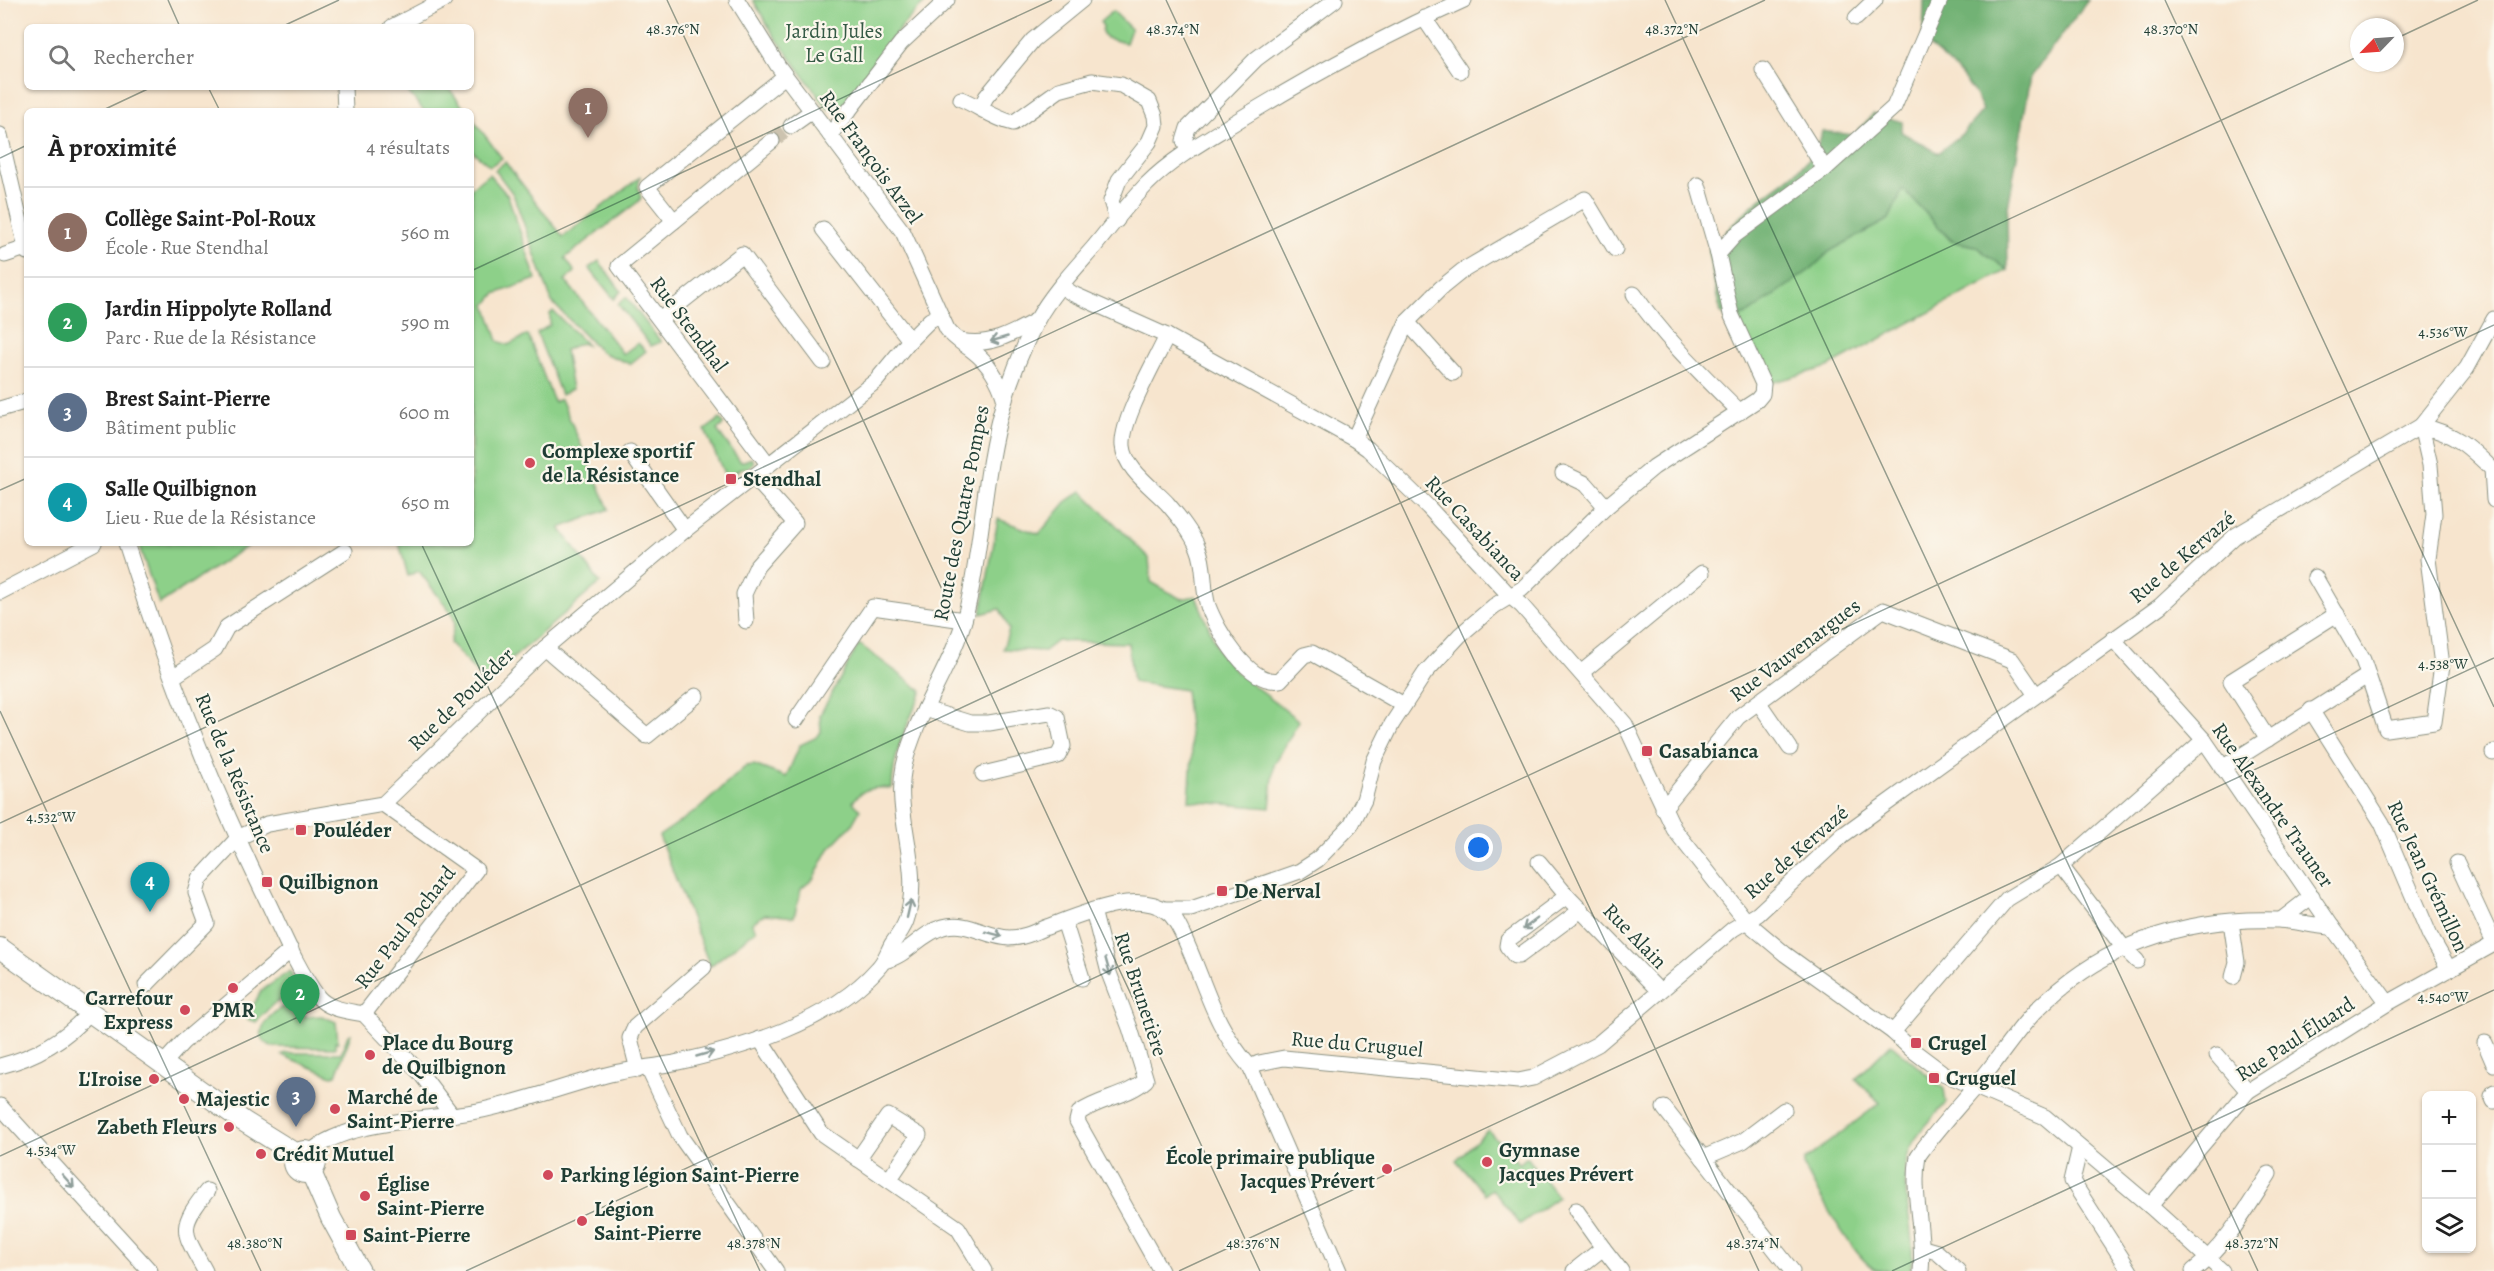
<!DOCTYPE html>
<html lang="fr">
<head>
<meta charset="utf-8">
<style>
  :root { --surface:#fff; --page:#f6f6f6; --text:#222; --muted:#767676; --line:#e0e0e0; --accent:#d1495b }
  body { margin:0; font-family:Alegreya,serif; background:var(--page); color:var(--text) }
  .controls { position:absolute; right:18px; bottom:18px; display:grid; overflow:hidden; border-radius:9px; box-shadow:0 2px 4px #0004 }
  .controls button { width:54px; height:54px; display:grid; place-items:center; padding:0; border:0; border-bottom:2px solid var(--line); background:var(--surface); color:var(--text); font:30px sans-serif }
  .compass { position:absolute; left:2350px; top:18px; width:54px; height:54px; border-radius:50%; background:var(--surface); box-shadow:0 2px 4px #0004; rotate:245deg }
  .you { position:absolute; left:1479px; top:848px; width:21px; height:21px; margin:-15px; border:4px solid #fff; border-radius:50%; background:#1a73e8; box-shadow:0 0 0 9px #1a73e833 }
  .badge { display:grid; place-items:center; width:39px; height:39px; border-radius:50%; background:var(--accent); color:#fff; font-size:20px; font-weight:700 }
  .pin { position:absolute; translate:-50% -50px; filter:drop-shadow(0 2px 3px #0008) }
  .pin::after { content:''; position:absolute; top:32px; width:21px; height:18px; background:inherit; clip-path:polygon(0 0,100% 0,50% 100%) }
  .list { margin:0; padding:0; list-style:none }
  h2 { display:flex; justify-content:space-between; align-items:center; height:78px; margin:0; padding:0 24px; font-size:26px }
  h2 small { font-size:20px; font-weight:400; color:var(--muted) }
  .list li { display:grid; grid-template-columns:39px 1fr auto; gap:18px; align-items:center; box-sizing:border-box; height:90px; padding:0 24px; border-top:2px solid var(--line) }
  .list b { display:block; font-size:22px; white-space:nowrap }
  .list p { margin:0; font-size:20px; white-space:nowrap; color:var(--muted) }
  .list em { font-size:20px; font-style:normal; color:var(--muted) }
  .icon { flex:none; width:33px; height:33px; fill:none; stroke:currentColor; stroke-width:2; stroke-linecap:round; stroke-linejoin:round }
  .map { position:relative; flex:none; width:2494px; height:1271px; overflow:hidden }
  .search { position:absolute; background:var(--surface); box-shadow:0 2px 4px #0004; left:24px; top:24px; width:450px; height:66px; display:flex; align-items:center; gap:15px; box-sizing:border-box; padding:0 21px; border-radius:9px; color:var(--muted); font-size:22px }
  .panel { position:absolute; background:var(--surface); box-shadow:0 2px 4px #0004; left:24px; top:108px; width:450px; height:438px; border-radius:9px }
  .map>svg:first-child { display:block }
  .green { fill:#8dd089; stroke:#56865e; stroke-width:1.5 }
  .forest { fill:#72b275; stroke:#487854; stroke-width:1.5 }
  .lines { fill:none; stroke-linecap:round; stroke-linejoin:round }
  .minor-tunnel { stroke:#ccc3af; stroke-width:15; stroke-dasharray:15 8; stroke-linecap:butt }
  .minor-casing { stroke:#8b9181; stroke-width:17 }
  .major-casing { stroke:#8b9181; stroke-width:22 }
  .minor { stroke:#fff; stroke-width:15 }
  .major { stroke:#fff; stroke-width:20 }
  .oneway { stroke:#8f9e9a }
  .ticks { fill:none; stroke:#1f3d34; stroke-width:1.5; stroke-opacity:0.45 }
  .poi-dot { fill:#d1495b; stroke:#fbf7ec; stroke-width:2 }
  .labels { text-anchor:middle; stroke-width:4.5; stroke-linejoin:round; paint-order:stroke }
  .park-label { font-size:21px; fill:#355a45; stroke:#fbf7ec }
  .street-label { font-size:21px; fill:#1f3d34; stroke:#fbf7ec }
  .poi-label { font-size:21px; font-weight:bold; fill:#1f3d34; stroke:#fbf7ec; text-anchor:start }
  .ticks-label { font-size:15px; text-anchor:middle; fill:#1f3d34; stroke:#fbf7ec; stroke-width:4.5; stroke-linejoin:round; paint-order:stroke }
</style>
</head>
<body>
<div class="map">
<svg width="2494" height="1271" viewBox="0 0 2494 1271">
  <rect width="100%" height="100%" fill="#fbf7ec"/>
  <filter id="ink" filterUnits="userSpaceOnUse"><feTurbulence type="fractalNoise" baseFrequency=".0167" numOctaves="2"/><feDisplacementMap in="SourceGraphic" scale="12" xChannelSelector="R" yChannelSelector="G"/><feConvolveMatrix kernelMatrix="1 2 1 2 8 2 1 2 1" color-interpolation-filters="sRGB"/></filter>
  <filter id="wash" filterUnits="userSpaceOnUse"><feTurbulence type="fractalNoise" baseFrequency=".008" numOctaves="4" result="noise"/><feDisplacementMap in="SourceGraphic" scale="24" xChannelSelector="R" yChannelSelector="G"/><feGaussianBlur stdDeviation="1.35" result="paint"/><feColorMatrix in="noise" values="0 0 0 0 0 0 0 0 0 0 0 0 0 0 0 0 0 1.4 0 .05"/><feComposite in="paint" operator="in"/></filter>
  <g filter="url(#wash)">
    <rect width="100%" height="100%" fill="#f7e5ce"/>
    <!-- green -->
    <g class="green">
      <path d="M753,0h175c-36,31 -59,73 -89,110l-11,-1 -55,-75z"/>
      <path d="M1113,11l18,18 -5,14 -20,-5 -4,-6 1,-6 -3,-4z"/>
      <path d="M404,87h44l18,24h-42z"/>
      <path d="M471,117l31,41 -12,8 -19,-16z"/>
      <path d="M505,162l58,75 77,-60 -2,12 3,9 -2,3 -74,57 10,14 -10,8 58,74 15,-11 8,8 -16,13 -29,-12 -49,-50 -39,-108 -18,-24z"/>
      <path d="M489,174l19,22 28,83 -41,15 -9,11 12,36 10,4 20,-10 26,67 7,-3 48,110 -49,19 40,55 -115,99 -35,-39 5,-21 -3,-8 -33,-43 -11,5 -9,-33h72v-355z"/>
      <path d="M1903,188l48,53 24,5 33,24 -180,97 -57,16 -42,-63 20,-7 62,-44 19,-18 59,-32z"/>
      <path d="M599,261l22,30 -7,8 -25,-31z"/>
      <path d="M626,297l35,45 -10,4 -33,-42z"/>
      <path d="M553,311l35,35 -7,-3 -16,7 7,39 -11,6 -24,-62 13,-8v-11z"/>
      <path d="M720,419l4,5 -7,6 24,32 11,-4 2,4 -5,5 -7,1 -16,10 -21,-48z"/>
      <path d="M1082,491l67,67 2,24 30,17 15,-3 23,56 15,18 65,51 -25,44 -4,43 -81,-7 3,-46 -7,-65 -52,-8 -5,-39 -71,-2 -13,10 -41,-2 6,-20 -9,-20 -19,5 17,-95 41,15 27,-32z"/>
      <path d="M138,543h114l-93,61z"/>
      <path d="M859,644l63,47c-14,33 -29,60 -30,97 -17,-1 -30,-1 -39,14l7,8 -9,16 -22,23 -16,30 -12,10 -7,28 -29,-3 -13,9 4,7 -46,36 -51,-130 41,-28 46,-42 8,-1 32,12 14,-32 15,-7 6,-6 -1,-17z"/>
      <path d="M290,971l11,20 -28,13 -17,18 -10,-3 15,-28z"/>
      <path d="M304,999l1,18 17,-1 14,6 2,20h-3v6l-62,-1 -9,-5 -3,-8c4,-21 24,-30 43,-35z"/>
      <path d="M351,1034l-15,41 -4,1 -50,-21 3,-2h56l7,-18z"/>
      <path d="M1891,1044l53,45 2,14c-11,13 -25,26 -33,40 -21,35 7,89 -3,128 -10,0 -24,0 -33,-1 -22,-8 -61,-81 -73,-103v-6l76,-58 -24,-24z"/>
      <path d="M1488,1130l31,34 8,-7 31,40 -38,27 -28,-35 -7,5 -29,-34z"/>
    </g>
    <!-- forest -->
    <path class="forest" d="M1924,0h164l-57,76 -24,137 1,57 -33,-24 -23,-5 -49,-52 -14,30 -59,32 -19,18 -62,44 -20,7 -9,-8 -12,-61c15,-15 29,-33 46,-47 23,-20 64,-40 68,-73l32,4 19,-21 30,8 -2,10 37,21 25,-20 20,-23c-12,-29 -34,-50 -60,-68z"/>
  </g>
  <g filter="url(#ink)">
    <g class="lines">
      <!-- minor-tunnel -->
      <path class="minor-tunnel" d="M772,141l19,-15"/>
      <!-- minor casing -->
      <g class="minor-casing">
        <g id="minor">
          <path d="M737,0l41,66 125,166 44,97c7,10 17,15 26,22 17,13 26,29 32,49"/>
          <path d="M1424,18l36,53"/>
          <path d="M1856,18l19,-18"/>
          <path d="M392,27l52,-27"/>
          <path d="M1763,70l62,99"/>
          <path d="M344,87l1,24"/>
          <path d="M961,99c17,7 34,20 52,24l46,-33 33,-9 29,4 28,16 6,15 1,10 -7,16 -30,38 -8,21 6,19"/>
          <path d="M981,107l5,-10 47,-57 49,-40"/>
          <path d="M791,126l21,-15"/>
          <path d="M0,135l27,117"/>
          <path d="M830,135l71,-92 46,-43"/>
          <path d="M1188,151l-4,-10 4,-13 68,-69 79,-59"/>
          <path d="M1698,185l20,69"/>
          <path d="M674,221l-27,-34 138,-111"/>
          <path d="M823,229l87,111"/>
          <path d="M5,255l21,-7"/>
          <path d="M1061,286l12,8 94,42 187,103 14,10 60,58 82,89 12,10 103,118 49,105 73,93 38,32 108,78 18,17 32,24 102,44 105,89 72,65"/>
          <path d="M1634,294c30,44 69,81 106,118"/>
          <path d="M660,319l82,-65 81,108"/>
          <path d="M2494,319l-27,49 -46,58c35,8 46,19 71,43l2,31"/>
          <path d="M1407,322l46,51"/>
          <path d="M1167,336c-12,26 -46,84 -44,110 2,23 29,41 44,57 11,13 24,28 31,45 8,18 4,39 10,58 9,24 41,80 72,74l24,-25 8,-2 92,52"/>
          <path d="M961,341c29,6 51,-7 76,-21"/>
          <path d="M0,409l27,-8"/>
          <path d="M1354,439l53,-117 34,-34 21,-17 123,-72 30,50"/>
          <path d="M630,452l55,78"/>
          <path d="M768,464l-149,-198 153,-125"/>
          <path d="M1563,473l23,11 20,23"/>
          <path d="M126,543c37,118 83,237 137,349 17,34 32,74 55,105 11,13 31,14 46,17"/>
          <path d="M0,592l94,-49"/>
          <path d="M746,621l-2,-27 13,-28 38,-43 -42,-47"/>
          <path d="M2113,639l91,101 128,187 56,76"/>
          <path d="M545,648l102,88 49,-40"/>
          <path d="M1582,672l120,-99"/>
          <path d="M173,677l42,-28 12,-22 118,-76"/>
          <path d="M1759,703l31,45"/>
          <path d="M925,709l45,14h19l60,-10 8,4 6,29 -5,10 -75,18"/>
          <path d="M2311,710l71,113 48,113 19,33"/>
          <path d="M796,720l77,-113 91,13"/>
          <path d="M2268,739l-37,-58 106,-67"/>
          <path d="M2493,753l1,-1"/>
          <path d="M2222,768l145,-92"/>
          <path d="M1663,809l75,-92 145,-107 129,50 24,35"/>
          <path d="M1539,862l28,34 92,95"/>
          <path d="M2457,863l37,80"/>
          <path d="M2061,866l62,81 14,14"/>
          <path d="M1567,896l-59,44 -1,6 8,10h4l62,-46"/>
          <path d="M1165,909h26l109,-38 17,-11 34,-35 13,-25 10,-39 18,-37 33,-51 35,-38 34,-29 28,-17 84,-82 48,-40 103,-67 5,-6 1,-10 -32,-70 -13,-60 16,-18 91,-67 69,-62 46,-107"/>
          <path d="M1093,910l16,63 21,55 16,52c-19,17 -46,18 -67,33l-2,8 84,150"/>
          <path d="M2281,920l31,-24"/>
          <path d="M1064,921l18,57"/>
          <path d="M2231,922l6,40 -4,15"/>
          <path d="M884,961c23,-5 37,-28 59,-34 25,-7 42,10 66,11 13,0 24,-5 35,-10 31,-11 93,-40 122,-17 8,5 12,14 16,22 24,50 30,91 68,134l89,204"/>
          <path d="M146,985l61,-62 -11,-30 4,-14 38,-41 29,-14 116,-20 162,-156 140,-118 191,-149 34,-41 20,-20 10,-5"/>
          <path d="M364,1014l112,-144 -93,-66"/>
          <path d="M364,1014l57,60 31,41"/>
          <path d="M1893,1032l114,-133 54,-33 143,-126"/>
          <path d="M760,1039l61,94 137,95 26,43"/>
          <path d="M2485,1043l9,21"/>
          <path d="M2217,1055l31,36"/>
          <path d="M163,1064l20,-22 108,-92"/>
          <path d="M0,1066c36,-9 65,-26 90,-54"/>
          <path d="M1250,1067l9,-4 25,-5 234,23 15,-3 65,-34 135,-115 25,-15 85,-79 317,-229 75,-70 186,-110 9,39 4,49 -6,45 14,106 -8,57 -48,7 -23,-69 -48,-83"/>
          <path d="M648,1068l32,68 96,135"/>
          <path d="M638,1070l-8,-32 5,-11 69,-60"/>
          <path d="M2494,1092l-2,4 2,5"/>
          <path d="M0,1106l150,165"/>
          <path d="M1664,1108l128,163"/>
          <path d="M2080,1147l-8,34 58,90"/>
          <path d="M311,1152c34,-32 120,-32 167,-41 45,-9 88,-26 132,-37 21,-5 43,-7 64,-11 69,-15 156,-40 204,-95 7,-7 9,-15 14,-24 5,-7 11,-15 14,-23 18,-51 -13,-104 -2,-155 12,-54 49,-100 62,-153 17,-68 17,-140 37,-208 8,-27 21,-60 34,-85 15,-27 37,-50 57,-73 17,-21 34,-43 53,-63 26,-26 59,-44 90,-63 73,-45 149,-86 227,-121"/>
          <path d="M1703,1158l40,-17 41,-31"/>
          <path d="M858,1159l30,-43 31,19 -30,45"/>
          <path d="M2150,1206l98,-115 140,-88 106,-59"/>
          <path d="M1576,1210l27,38"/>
          <path d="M1923,1248l14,4 21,19"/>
          <path d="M205,1271c-22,-40 -28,-42 2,-80"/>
          <path d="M1574,1271l29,-23 18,23"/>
          <path d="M1921,1271c4,-38 -10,-77 -3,-115 20,-28 44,-53 66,-80 21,-26 39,-55 64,-77 65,-59 143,-82 230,-79 18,1 36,6 54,7"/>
          <path d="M2193,1271c33,-25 54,-63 76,-97"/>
        </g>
      </g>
      <!-- major casing -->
      <g class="major-casing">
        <g id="major">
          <path d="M0,948l243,173 53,33"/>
          <circle cx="305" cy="1162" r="11"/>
          <path d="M311,1172l20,46 29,53"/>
        </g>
      </g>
      <!-- minor -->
      <use href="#minor" class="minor"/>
      <!-- major -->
      <use href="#major" class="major"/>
    </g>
    <!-- one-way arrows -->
    <defs><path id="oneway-shaft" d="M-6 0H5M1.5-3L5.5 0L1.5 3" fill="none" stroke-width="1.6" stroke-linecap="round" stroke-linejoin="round" transform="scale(1.5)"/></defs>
    <g class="oneway">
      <use href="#oneway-shaft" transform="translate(999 339) rotate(164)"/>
      <use href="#oneway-shaft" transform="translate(909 909) rotate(-77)"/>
      <use href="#oneway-shaft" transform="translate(1530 924) rotate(143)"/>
      <use href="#oneway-shaft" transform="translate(994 934) rotate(15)"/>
      <use href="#oneway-shaft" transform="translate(1108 967) rotate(74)"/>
      <use href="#oneway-shaft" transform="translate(705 1054) rotate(-16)"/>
      <use href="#oneway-shaft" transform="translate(68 1181) rotate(48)"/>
    </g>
  </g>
  <!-- ticks -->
  <path class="ticks" d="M168,0l12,27M667,0l593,1271M1166,0l593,1271M1665,0l593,1271M2165,0l329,707M281,27l58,-27M2395,39l83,-39M208,87l12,24M101,111l51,-24M0,158l27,-13M471,271l581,-271M0,490l27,-12M421,543l339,728M0,711l261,560M0,823l1765,-823M0,1156l2359,-1100M466,1271l2028,-946M1179,1271l1315,-613M1892,1271l602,-281"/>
  <!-- markers -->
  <g class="poi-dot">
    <circle cx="530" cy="463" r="6"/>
    <rect x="725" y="473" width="12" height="12" rx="3"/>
    <rect x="1641" y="745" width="12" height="12" rx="3"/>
    <rect x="295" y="824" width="12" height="12" rx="3"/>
    <rect x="261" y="876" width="12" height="12" rx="3"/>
    <rect x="1216" y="885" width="12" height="12" rx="3"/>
    <circle cx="233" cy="988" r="6"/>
    <circle cx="185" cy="1010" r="6"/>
    <rect x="1910" y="1037" width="12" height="12" rx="3"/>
    <circle cx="370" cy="1055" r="6"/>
    <rect x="1928" y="1072" width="12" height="12" rx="3"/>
    <circle cx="154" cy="1079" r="6"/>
    <circle cx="184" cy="1099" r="6"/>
    <circle cx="335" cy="1109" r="6"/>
    <circle cx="229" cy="1127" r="6"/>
    <circle cx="261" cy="1154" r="6"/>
    <circle cx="1487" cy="1162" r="6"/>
    <circle cx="1387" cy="1169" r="6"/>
    <circle cx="548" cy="1175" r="6"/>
    <circle cx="365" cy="1196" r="6"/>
    <circle cx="582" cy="1221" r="6"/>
    <rect x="345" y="1229" width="12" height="12" rx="3"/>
  </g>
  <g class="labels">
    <!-- park labels -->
    <g class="park-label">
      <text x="834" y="38">Jardin Jules<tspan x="834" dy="24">Le Gall</tspan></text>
    </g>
    <!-- street labels -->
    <g class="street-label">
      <text transform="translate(871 157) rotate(54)" y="7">Rue François Arzel</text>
      <text transform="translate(689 324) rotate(53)" y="7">Rue Stendhal</text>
      <text transform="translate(961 513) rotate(-79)" y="7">Route des Quatre Pompes</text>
      <text transform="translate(1475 528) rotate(47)" y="7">Rue Casabianca</text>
      <text transform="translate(2182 557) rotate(-40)" y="7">Rue de Kervazé</text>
      <text transform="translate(1795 650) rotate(-37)" y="7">Rue Vauvenargues</text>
      <text transform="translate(461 699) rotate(-44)" y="7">Rue de Pouléder</text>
      <text transform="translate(235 773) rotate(67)" y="7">Rue de la Résistance</text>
      <text transform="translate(2273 805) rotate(55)" y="7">Rue Alexandre Trauner</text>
      <text transform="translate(1796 852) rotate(-41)" y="7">Rue de Kervazé</text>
      <text transform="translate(2428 876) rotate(65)" y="7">Rue Jean Grémillon</text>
      <text transform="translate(405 927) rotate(-52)" y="7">Rue Paul Pochard</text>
      <text transform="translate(1635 936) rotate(46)" y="7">Rue Alain</text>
      <text transform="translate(1141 994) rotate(72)" y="7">Rue Brunetière</text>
      <text transform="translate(2295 1039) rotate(-33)" y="7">Rue Paul Éluard</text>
      <text transform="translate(1357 1044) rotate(5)" y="7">Rue du Cruguel</text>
    </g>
    <!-- poi labels -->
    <g class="poi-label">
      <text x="542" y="458">Complexe sportif<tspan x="542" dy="24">de la Résistance</tspan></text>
      <text x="743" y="486">Stendhal</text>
      <text x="1659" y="758">Casabianca</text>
      <text x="313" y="837">Pouléder</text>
      <text x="279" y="889">Quilbignon</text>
      <text x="1234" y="898">De Nerval</text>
      <text x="173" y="1005" text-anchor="end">Carrefour<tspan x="173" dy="24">Express</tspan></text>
      <text x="233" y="1017" text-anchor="middle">PMR</text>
      <text x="382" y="1050">Place du Bourg<tspan x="382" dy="24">de Quilbignon</tspan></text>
      <text x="1928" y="1050">Crugel</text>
      <text x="1946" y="1085">Cruguel</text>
      <text x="142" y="1086" text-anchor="end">L'Iroise</text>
      <text x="347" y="1104">Marché de<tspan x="347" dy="24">Saint-Pierre</tspan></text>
      <text x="196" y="1106">Majestic</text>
      <text x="217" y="1134" text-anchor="end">Zabeth Fleurs</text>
      <text x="1499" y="1157">Gymnase<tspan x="1499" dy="24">Jacques Prévert</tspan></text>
      <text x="273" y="1161">Crédit Mutuel</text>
      <text x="1375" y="1164" text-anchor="end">École primaire publique<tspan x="1375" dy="24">Jacques Prévert</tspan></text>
      <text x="560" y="1182">Parking légion Saint-Pierre</text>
      <text x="377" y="1191">Église<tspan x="377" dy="24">Saint-Pierre</tspan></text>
      <text x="594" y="1216">Légion<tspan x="594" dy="24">Saint-Pierre</tspan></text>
      <text x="363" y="1242">Saint-Pierre</text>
    </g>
  </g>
  <g class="ticks-label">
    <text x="673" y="34">48.376°N</text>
    <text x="2171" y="34">48.370°N</text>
    <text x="1173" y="34">48.374°N</text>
    <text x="1672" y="34">48.372°N</text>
    <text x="2443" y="337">4.536°W</text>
    <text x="2443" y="669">4.538°W</text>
    <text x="51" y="822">4.532°W</text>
    <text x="2443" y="1002">4.540°W</text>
    <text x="51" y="1155">4.534°W</text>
    <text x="255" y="1248">48.380°N</text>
    <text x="754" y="1248">48.378°N</text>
    <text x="1253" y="1248">48.376°N</text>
    <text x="1753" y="1248">48.374°N</text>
    <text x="2252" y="1248">48.372°N</text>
  </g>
</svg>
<div class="controls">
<button>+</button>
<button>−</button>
<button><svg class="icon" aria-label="layers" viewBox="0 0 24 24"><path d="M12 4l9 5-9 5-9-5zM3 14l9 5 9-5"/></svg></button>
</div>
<svg class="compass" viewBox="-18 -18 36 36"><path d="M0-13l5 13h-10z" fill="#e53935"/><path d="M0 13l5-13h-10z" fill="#767676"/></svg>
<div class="you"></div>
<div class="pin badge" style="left:588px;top:138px;background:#8d6e63">1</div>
<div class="pin badge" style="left:300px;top:1024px;background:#2e9e5b">2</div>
<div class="pin badge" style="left:296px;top:1127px;background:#5c6f8a">3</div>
<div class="pin badge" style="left:150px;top:912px;background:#0f9aa8">4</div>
<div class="search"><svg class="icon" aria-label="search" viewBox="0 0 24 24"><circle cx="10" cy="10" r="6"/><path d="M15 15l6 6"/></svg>Rechercher</div>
<section class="panel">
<h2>À proximité<small>4 résultats</small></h2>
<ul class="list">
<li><span class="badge" style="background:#8d6e63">1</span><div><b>Collège Saint-Pol-Roux</b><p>École · Rue Stendhal</p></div><em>560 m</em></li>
<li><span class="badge" style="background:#2e9e5b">2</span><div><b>Jardin Hippolyte Rolland</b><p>Parc · Rue de la Résistance</p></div><em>590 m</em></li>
<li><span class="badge" style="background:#5c6f8a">3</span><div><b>Brest Saint-Pierre</b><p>Bâtiment public</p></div><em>600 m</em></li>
<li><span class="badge" style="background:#0f9aa8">4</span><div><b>Salle Quilbignon</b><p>Lieu · Rue de la Résistance</p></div><em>650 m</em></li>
</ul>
</section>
</div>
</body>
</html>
